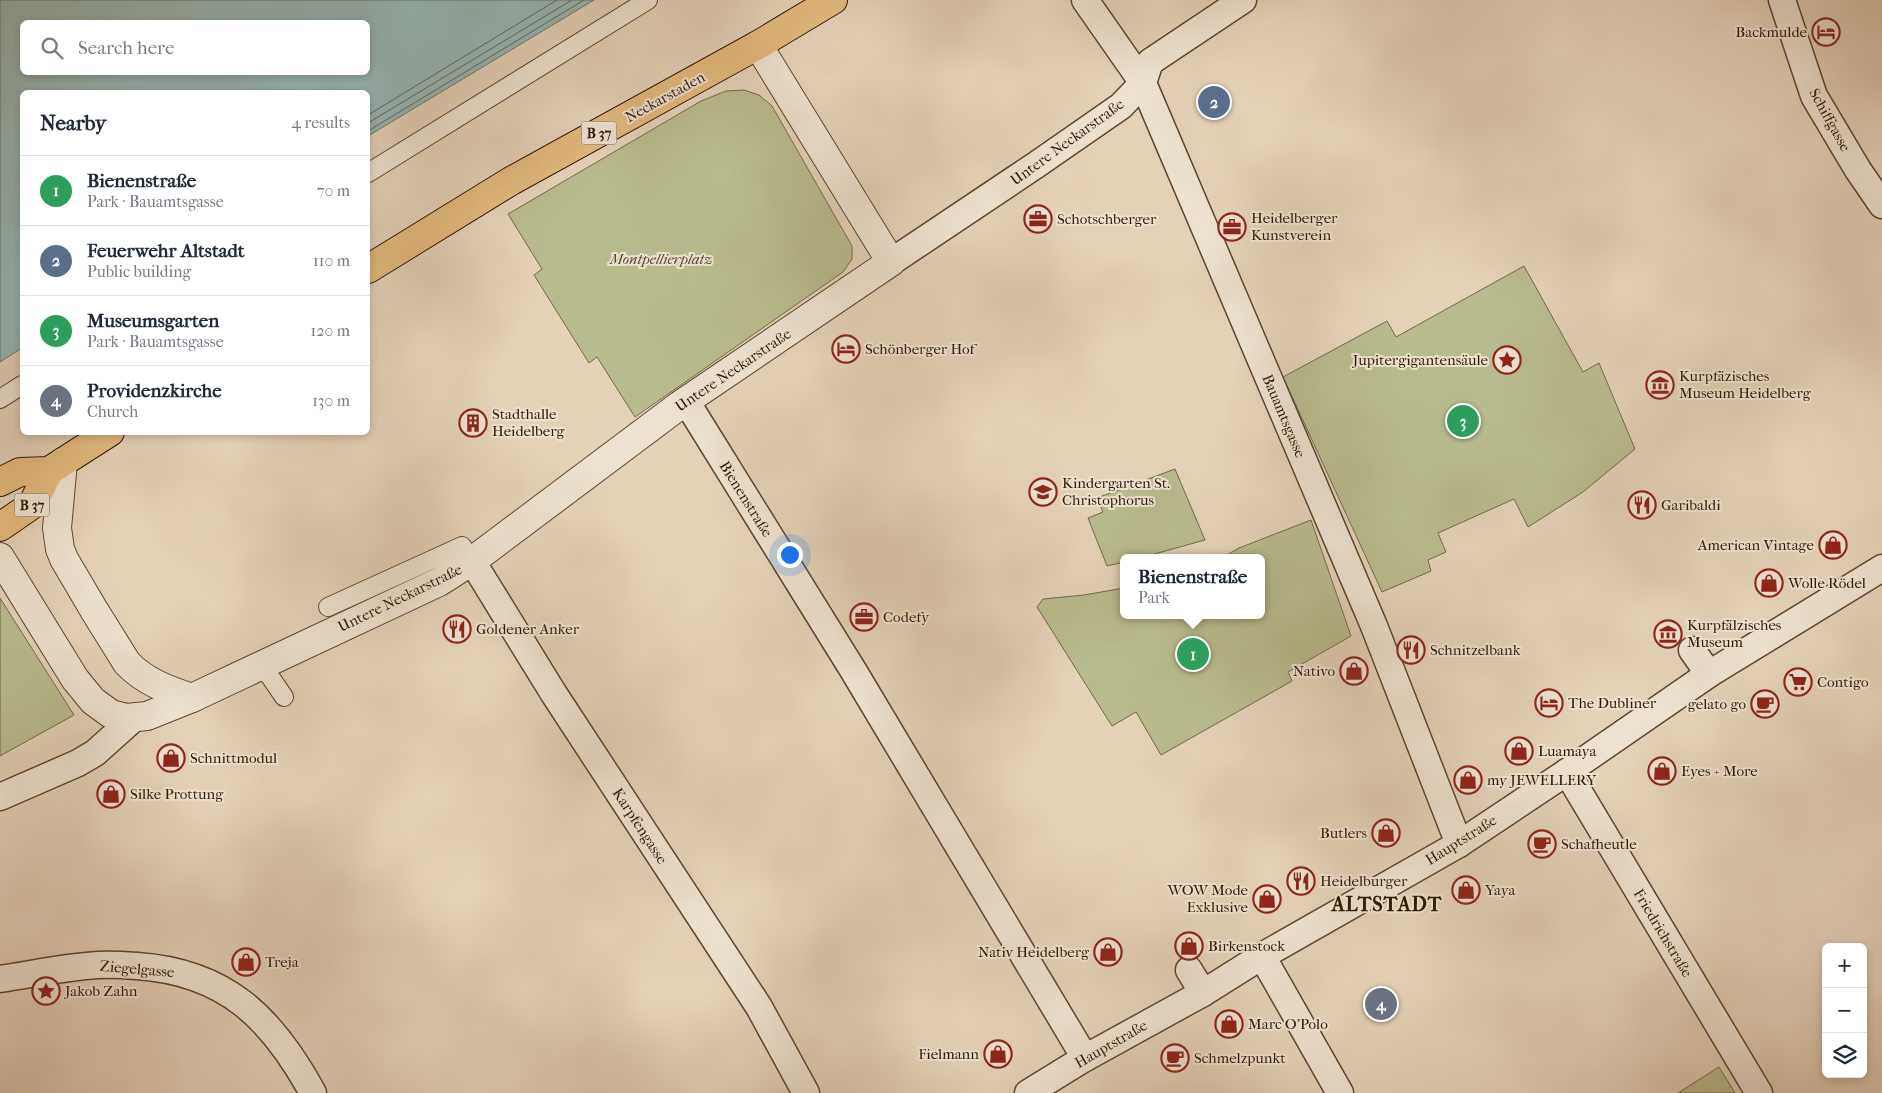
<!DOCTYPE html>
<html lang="en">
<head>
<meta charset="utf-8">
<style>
  :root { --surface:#fff; --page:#f6f6f7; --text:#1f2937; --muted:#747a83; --line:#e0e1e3; --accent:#111827 }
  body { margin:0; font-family:"IM FELL French Canon",serif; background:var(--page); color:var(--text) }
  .controls { position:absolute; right:15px; bottom:15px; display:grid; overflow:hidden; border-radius:8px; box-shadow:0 2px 8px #0003 }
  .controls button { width:45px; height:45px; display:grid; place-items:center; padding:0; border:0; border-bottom:1px solid var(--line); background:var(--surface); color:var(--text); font:25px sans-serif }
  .you { position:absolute; left:789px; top:554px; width:18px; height:18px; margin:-12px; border:4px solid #fff; border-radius:50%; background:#1a73e8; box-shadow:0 0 0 8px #1a73e833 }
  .badge { display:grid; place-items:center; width:32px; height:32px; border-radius:50%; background:var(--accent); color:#fff; font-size:16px; font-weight:700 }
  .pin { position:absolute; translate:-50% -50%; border:2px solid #fff; box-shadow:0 1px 5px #0006 }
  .popup { position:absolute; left:1120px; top:554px; width:145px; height:65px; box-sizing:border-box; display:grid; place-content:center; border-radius:8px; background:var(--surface); filter:drop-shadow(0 1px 4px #0005); font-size:16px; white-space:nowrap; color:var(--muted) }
  .popup b { font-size:19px; color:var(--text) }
  .popup::after { content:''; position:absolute; left:50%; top:100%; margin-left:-10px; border:10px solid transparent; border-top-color:var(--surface) }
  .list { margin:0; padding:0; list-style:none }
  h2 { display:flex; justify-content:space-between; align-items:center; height:65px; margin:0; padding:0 20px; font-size:21px }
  h2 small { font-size:16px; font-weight:400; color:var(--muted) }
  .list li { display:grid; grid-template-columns:32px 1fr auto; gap:15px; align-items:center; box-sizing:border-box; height:70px; padding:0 20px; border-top:1px solid var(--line) }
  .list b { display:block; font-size:19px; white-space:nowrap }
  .list p { margin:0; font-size:16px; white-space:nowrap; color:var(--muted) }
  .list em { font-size:16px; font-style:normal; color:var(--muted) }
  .icon { flex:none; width:28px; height:28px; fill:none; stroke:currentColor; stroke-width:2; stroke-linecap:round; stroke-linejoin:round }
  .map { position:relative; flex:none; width:1882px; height:1093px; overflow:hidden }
  .search { position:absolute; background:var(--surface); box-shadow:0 2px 8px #0003; left:20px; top:20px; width:350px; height:55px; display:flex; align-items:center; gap:12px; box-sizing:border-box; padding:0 18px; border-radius:8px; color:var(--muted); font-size:19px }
  .panel { position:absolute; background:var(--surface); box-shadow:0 2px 8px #0003; left:20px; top:90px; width:350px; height:345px; border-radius:8px }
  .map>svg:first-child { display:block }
  .green { fill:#b8bb8c; stroke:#736a48 }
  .water { fill:#97b6b6; stroke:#6d776e; fill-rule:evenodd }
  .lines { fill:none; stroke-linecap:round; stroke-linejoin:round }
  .shore { stroke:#62675c; stroke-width:1 }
  .service-casing { stroke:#5c4630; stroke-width:20 }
  .pedestrian-casing { stroke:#5c4630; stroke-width:29 }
  .minor-casing { stroke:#5c4630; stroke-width:30 }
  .primary-casing { stroke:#2e1803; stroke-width:30 }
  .service { stroke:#ede2d1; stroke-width:18 }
  .pedestrian { stroke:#ede2d1; stroke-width:26 }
  .minor { stroke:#ede2d1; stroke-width:28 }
  .primary { stroke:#e2b97c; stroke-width:28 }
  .labels { text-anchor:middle; stroke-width:4; stroke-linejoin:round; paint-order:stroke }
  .shield { fill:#ede2d1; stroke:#675541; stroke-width:1 }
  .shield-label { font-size:14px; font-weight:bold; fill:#2e1803 }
  .poi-label { font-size:15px; fill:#2e1803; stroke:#ede2d1; text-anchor:start }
  .street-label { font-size:15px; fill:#2e1803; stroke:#ede2d1 }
  .park-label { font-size:15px; font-style:italic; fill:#57492c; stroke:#ede2d1 }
  .district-label { font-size:20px; font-weight:bold; letter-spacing:1px; fill:#2e1803; stroke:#ede2d1 }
</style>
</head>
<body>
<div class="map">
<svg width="1882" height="1093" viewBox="0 0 1882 1093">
  <rect width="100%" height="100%" fill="#e4d2b8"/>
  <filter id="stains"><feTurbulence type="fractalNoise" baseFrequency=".004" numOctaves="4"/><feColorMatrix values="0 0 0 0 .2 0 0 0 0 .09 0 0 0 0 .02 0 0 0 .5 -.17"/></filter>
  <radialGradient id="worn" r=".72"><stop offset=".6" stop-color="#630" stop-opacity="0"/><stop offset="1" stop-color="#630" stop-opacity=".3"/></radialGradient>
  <!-- green -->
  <g class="green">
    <path d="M744,90l15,5 13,11 80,140v13l-9,13 -208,145 -38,-60 -8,6 -55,-88 8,-6 -34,-55 193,-113 25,-10z"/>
    <path d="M1524,266l59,106 16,-9 36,86 -52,43 -55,35 -14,-28 -76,34 8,19 -18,8 3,11 -49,21 -99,-215 104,-56 9,16z"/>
    <path d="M1175,469l30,71 -65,18h-16v4l-17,4 -19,-48 15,-6 -6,-14z"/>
    <path d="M1311,520l40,116 -63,36 4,9 -131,74 -25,-43 -24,14 -75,-119 6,-8 41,-4 40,-7v27h138v-57h-40l17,-10z"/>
    <path d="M0,598l74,117 -74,41z"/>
    <path d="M1719,1067l16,26h-57z"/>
  </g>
  <!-- water -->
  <path class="water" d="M0,0h594l-226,136v-44h-346v256l-22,14zM22,22h346v50h-346z"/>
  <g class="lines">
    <!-- shore -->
    <g class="shore">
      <path d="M368,115l189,-115"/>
      <path d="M368,123l204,-123"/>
      <path d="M368,131l216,-131"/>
    </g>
    <!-- service casing -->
    <g class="service-casing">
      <g id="service">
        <path d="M368,173l280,-173"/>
        <path d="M0,399l22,-14"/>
        <path d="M328,607l134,-61 10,15"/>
        <path d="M256,667l13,8 15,22"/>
      </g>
    </g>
    <!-- pedestrian casing -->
    <g class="pedestrian-casing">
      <g id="pedestrian">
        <path d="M1085,0l58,83 231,543 85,218"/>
        <path d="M1782,0l32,96 44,74 24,35"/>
        <path d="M891,262l145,-97 85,-59 22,-23 7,-21 93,-62"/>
        <path d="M686,401l167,269 232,388"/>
        <path d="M472,561l82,133 205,313 47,86"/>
        <path d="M1692,650l17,24"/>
        <path d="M1567,772l192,321"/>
        <path d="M0,797l78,-34 17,-10 39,-35"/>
        <path d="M1262,956l78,137"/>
        <path d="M1189,970l14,23"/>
        <path d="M0,979c33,-5 65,-12 98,-14 13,-1 26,0 39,1 89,6 135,52 176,127"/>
        <path d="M1028,1093l57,-35 118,-65 59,-37 197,-112 108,-72 142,-98 173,-106"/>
      </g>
    </g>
    <!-- minor casing -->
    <g class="minor-casing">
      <g id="minor">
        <path d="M63,462l-6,66 3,21 4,10 30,51 33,53c18,19 41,27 65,35"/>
        <path d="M0,557l75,122 18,22 18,13 15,4 21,-2 45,-18 247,-116 33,-21 208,-156 211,-143 -133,-217"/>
      </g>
    </g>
    <!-- primary casing -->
    <g class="primary-casing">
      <g id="primary">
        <path d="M368,269l143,-88 247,-136 75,-45"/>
        <path d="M0,482l20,-10 29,-1 61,-39"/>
        <path d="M0,527l32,-22 17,-34"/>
      </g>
    </g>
    <!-- service -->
    <use href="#service" class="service"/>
    <!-- pedestrian -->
    <use href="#pedestrian" class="pedestrian"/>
    <!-- minor -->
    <use href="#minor" class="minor"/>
    <!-- primary -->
    <use href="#primary" class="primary"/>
  </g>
  <!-- icons -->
  <defs>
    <g id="hotel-ring" transform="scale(1.4375)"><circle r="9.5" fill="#ede2d1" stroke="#8f2418" stroke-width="1.5"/><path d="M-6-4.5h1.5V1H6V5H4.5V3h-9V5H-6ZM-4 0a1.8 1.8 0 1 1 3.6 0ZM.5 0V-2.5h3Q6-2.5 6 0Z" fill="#8f2418"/></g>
    <g id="office-ring" transform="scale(1.4375)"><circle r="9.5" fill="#ede2d1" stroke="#8f2418" stroke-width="1.5"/><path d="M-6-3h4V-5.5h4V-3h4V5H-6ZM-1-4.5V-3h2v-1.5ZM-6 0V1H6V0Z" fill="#8f2418"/></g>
    <g id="sight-ring" transform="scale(1.4375)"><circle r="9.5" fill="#ede2d1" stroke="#8f2418" stroke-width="1.5"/><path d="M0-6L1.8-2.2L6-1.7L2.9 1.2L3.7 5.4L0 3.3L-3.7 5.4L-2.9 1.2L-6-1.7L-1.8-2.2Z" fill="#8f2418"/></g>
    <g id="museum-ring" transform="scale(1.4375)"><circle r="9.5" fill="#ede2d1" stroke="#8f2418" stroke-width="1.5"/><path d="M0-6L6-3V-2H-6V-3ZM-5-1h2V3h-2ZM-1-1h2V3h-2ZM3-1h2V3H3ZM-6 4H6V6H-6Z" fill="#8f2418"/></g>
    <g id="building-ring" transform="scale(1.4375)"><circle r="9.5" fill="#ede2d1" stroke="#8f2418" stroke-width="1.5"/><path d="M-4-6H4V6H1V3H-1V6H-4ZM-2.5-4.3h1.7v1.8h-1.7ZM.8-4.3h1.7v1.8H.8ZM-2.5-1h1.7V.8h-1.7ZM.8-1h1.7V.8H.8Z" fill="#8f2418"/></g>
    <g id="school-ring" transform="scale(1.4375)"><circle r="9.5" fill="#ede2d1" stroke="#8f2418" stroke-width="1.5"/><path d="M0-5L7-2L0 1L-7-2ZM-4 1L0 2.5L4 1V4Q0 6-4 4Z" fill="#8f2418"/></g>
    <g id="restaurant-ring" transform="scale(1.4375)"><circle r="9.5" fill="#ede2d1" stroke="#8f2418" stroke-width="1.5"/><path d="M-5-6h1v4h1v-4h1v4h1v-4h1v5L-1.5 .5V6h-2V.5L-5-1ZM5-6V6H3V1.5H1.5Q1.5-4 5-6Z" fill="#8f2418"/></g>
    <g id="shop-ring" transform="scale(1.4375)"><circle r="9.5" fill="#ede2d1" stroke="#8f2418" stroke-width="1.5"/><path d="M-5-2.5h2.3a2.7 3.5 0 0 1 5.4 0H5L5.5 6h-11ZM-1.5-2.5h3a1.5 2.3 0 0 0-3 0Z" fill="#8f2418"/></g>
    <g id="supermarket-ring" transform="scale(1.4375)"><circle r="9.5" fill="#ede2d1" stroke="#8f2418" stroke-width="1.5"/><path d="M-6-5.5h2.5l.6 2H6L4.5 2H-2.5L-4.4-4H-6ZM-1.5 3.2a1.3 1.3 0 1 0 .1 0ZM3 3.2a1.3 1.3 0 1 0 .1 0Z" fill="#8f2418"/></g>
    <g id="cafe-ring" transform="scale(1.4375)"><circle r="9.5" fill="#ede2d1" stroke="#8f2418" stroke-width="1.5"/><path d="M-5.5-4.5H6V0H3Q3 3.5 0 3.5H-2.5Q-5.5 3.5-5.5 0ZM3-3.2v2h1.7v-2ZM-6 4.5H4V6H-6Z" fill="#8f2418"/></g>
  </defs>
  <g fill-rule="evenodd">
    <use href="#hotel-ring" x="1826" y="32"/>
    <use href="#office-ring" x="1038" y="219"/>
    <use href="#office-ring" x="1232" y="227"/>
    <use href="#hotel-ring" x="846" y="349"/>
    <use href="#sight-ring" x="1507" y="360"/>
    <use href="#museum-ring" x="1660" y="385"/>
    <use href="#building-ring" x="473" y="423"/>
    <use href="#school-ring" x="1043" y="492"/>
    <use href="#restaurant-ring" x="1642" y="505"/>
    <use href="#shop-ring" x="1833" y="545"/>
    <use href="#shop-ring" x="1769" y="583"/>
    <use href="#office-ring" x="864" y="617"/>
    <use href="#restaurant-ring" x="457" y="629"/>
    <use href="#museum-ring" x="1668" y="634"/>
    <use href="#restaurant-ring" x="1411" y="650"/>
    <use href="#shop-ring" x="1354" y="671"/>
    <use href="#supermarket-ring" x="1798" y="682"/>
    <use href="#hotel-ring" x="1549" y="703"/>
    <use href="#cafe-ring" x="1765" y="704"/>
    <use href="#shop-ring" x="1519" y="751"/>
    <use href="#shop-ring" x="171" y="758"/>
    <use href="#shop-ring" x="1662" y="771"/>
    <use href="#shop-ring" x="1468" y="780"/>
    <use href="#shop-ring" x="111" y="794"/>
    <use href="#shop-ring" x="1386" y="833"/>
    <use href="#cafe-ring" x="1542" y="844"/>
    <use href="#restaurant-ring" x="1301" y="881"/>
    <use href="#shop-ring" x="1466" y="890"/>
    <use href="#shop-ring" x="1267" y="899"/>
    <use href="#shop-ring" x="1189" y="946"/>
    <use href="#shop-ring" x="1108" y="952"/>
    <use href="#shop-ring" x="246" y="962"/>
    <use href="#sight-ring" x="46" y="991"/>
    <use href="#shop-ring" x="1229" y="1024"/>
    <use href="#shop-ring" x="998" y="1054"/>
    <use href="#cafe-ring" x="1175" y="1058"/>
  </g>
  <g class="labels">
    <!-- shield labels -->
    <g class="shield">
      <rect x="581.5" y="121.5" width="35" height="23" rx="4"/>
      <rect x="14.5" y="493.5" width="35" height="23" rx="4"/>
    </g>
    <g class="shield-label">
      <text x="599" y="138">B 37</text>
      <text x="32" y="510">B 37</text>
    </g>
    <!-- poi labels -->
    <g class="poi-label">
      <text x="1807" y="37" text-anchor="end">Backmulde</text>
      <text x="1251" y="223">Heidelberger<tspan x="1251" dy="17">Kunstverein</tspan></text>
      <text x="1057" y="224">Schotschberger</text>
      <text x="865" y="354">Schönberger Hof</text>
      <text x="1488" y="365" text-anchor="end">Jupitergigantensäule</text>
      <text x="1679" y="381">Kurpfäzisches<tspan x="1679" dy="17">Museum Heidelberg</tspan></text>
      <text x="492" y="419">Stadthalle<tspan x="492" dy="17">Heidelberg</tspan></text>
      <text x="1062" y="488">Kindergarten St.<tspan x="1062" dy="17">Christophorus</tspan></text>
      <text x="1661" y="510">Garibaldi</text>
      <text x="1814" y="550" text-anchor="end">American Vintage</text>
      <text x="1788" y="588">Wolle Rödel</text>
      <text x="883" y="622">Codefy</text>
      <text x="1687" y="630">Kurpfälzisches<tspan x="1687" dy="17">Museum</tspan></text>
      <text x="476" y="634">Goldener Anker</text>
      <text x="1430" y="655">Schnitzelbank</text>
      <text x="1335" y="676" text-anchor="end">Nativo</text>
      <text x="1817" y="687">Contigo</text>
      <text x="1568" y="708">The Dubliner</text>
      <text x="1746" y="709" text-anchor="end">gelato go</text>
      <text x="1538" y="756">Luamaya</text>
      <text x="190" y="763">Schnittmodul</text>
      <text x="1681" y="776">Eyes + More</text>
      <text x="1487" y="785">my JEWELLERY</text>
      <text x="130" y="799">Silke Prottung</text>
      <text x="1367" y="838" text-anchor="end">Butlers</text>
      <text x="1561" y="849">Schafheutle</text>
      <text x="1320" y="886">Heidelburger</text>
      <text x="1248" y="895" text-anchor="end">WOW Mode<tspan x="1248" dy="17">Exklusive</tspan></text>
      <text x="1485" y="895">Yaya</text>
      <text x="1208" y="951">Birkenstock</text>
      <text x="1089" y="957" text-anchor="end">Nativ Heidelberg</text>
      <text x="265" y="967">Treja</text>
      <text x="65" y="996">Jakob Zahn</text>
      <text x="1248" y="1029">Marc O'Polo</text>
      <text x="979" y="1059" text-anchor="end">Fielmann</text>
      <text x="1194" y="1063">Schmelzpunkt</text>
    </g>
    <!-- street labels -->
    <g class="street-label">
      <text transform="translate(665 97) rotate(-29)" y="5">Neckarstaden</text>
      <text transform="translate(1830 120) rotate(61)" y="5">Schiffgasse</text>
      <text transform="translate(1067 142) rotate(-36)" y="5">Untere Neckarstraße</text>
      <text transform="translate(733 370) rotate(-34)" y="5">Untere Neckarstraße</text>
      <text transform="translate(1284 416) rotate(67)" y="5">Bauamtsgasse</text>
      <text transform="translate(746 499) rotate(58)" y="5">Bienenstraße</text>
      <text transform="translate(400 598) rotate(-26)" y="5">Untere Neckarstraße</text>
      <text transform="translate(640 826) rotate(57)" y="5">Karpfengasse</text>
      <text transform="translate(1461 840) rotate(-32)" y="5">Hauptstraße</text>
      <text transform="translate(1663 933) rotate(59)" y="5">Friedrichstraße</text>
      <text transform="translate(137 969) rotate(5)" y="5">Ziegelgasse</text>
      <text transform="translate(1111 1044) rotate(-30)" y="5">Hauptstraße</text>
    </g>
    <!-- park labels -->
    <g class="park-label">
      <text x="661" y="264">Montpellierplatz</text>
    </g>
    <!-- district labels -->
    <g class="district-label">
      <text x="1387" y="911">ALTSTADT</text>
    </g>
  </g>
  <rect width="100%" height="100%" filter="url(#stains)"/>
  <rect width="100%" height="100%" fill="url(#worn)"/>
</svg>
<div class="controls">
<button>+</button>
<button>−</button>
<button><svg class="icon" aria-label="layers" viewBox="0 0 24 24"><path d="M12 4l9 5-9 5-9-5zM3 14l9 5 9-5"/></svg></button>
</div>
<div class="you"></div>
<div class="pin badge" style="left:1193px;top:654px;background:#2e9e5b">1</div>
<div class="popup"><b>Bienenstraße</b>Park</div>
<div class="pin badge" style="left:1214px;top:102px;background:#5c6f8a">2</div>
<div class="pin badge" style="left:1463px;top:421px;background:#2e9e5b">3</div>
<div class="pin badge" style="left:1381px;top:1004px;background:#6b7280">4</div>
<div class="search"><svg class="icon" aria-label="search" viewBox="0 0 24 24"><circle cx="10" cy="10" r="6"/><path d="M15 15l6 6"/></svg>Search here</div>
<section class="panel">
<h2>Nearby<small>4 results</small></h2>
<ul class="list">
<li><span class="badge" style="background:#2e9e5b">1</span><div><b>Bienenstraße</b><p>Park · Bauamtsgasse</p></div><em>70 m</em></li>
<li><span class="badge" style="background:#5c6f8a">2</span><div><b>Feuerwehr Altstadt</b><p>Public building</p></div><em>110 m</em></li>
<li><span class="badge" style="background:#2e9e5b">3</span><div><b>Museumsgarten</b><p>Park · Bauamtsgasse</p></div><em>120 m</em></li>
<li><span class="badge" style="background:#6b7280">4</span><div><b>Providenzkirche</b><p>Church</p></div><em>130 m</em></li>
</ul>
</section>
</div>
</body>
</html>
